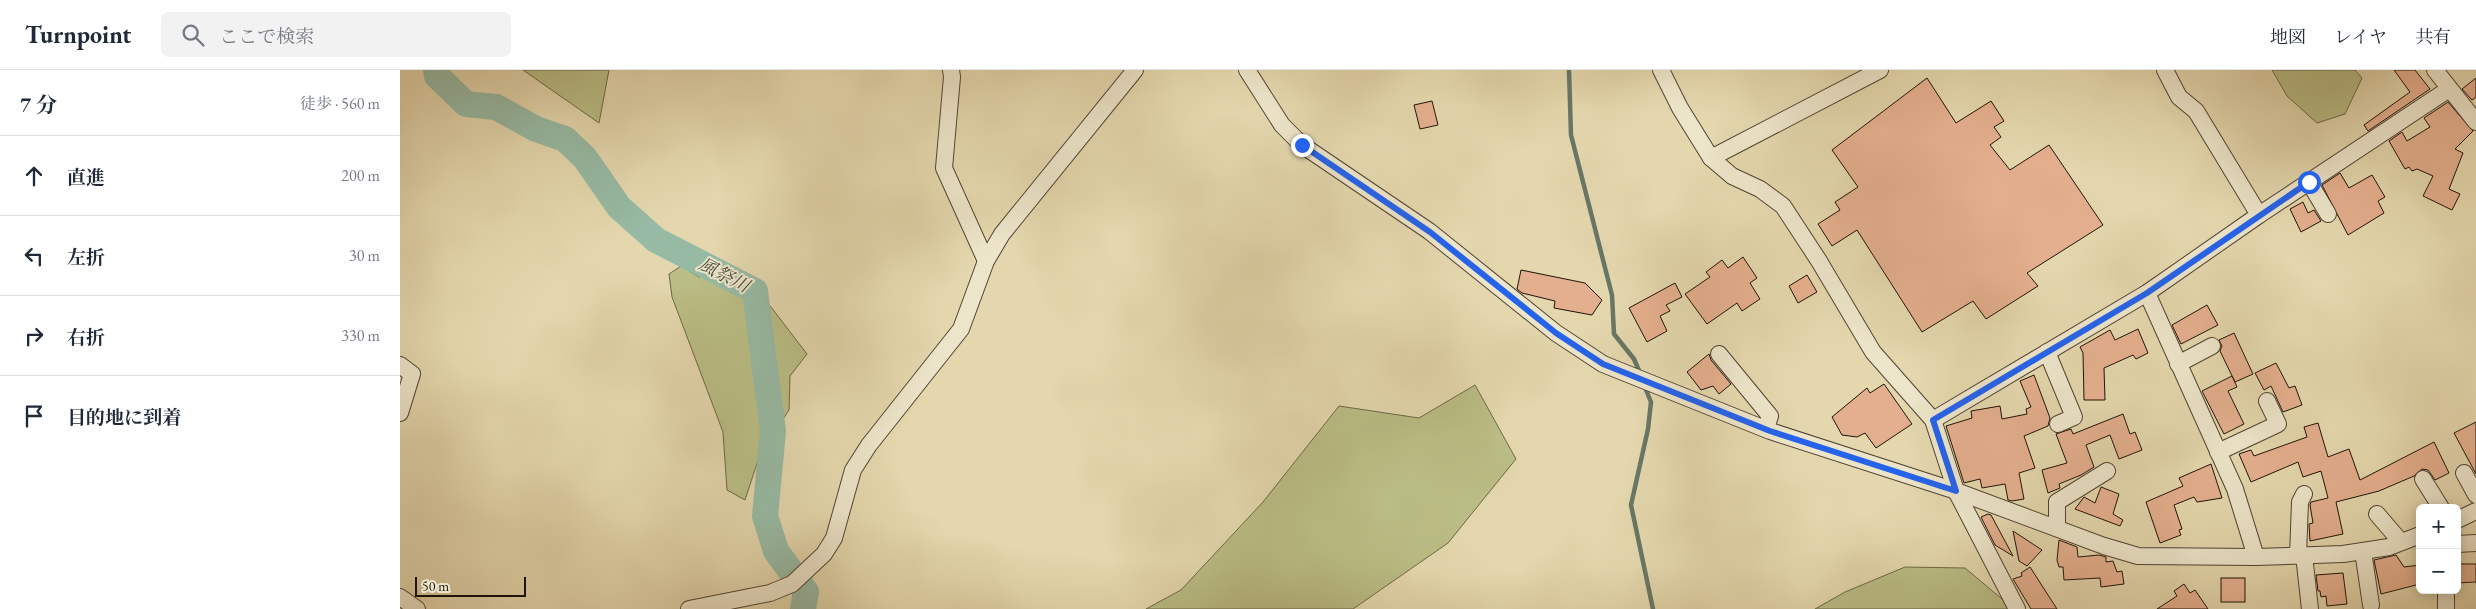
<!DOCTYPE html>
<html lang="ja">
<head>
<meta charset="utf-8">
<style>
  :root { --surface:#fff; --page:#f2f2f3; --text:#1f2937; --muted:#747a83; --line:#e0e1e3 }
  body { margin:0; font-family:"EB Garamond","Noto Serif JP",serif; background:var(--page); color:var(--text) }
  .controls { position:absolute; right:15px; bottom:15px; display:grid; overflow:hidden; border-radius:8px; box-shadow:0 2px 12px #0003 }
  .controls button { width:45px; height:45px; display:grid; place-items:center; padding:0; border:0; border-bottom:1px solid var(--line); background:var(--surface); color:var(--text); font:25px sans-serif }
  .scale { position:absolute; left:15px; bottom:12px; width:111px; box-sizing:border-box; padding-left:5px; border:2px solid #201309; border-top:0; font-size:14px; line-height:18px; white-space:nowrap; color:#201309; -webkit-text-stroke:4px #ede5ca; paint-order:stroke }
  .stop { position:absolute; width:15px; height:15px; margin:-11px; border:4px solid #2563eb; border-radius:50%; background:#fff }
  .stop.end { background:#2563eb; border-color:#fff; box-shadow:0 1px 5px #0008 }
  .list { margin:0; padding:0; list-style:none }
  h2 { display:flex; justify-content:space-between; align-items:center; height:65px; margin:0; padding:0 20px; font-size:21px }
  h2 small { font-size:16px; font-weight:400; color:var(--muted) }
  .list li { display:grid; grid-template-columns:32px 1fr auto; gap:15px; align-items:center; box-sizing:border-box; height:80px; padding:0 20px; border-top:1px solid var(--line) }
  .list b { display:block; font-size:19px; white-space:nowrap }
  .list em { font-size:16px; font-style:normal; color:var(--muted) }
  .icon { flex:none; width:28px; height:28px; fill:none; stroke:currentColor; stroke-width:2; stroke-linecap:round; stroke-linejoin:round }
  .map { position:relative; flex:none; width:2076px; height:539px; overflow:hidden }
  header { display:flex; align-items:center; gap:30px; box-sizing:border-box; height:70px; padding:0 25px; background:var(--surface); border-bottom:1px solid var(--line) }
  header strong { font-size:24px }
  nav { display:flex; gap:28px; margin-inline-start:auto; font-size:18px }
  .search { width:350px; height:45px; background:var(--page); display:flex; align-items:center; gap:12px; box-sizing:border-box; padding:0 18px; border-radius:8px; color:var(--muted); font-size:19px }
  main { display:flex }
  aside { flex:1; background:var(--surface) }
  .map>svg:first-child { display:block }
  .green { fill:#babd85; stroke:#6d6847 }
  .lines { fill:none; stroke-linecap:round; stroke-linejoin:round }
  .stream { stroke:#677766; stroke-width:4.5 }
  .river { stroke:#97baa4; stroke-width:26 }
  .building { fill:#e4af8e; stroke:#201309 }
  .minor-casing { stroke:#514432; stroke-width:18 }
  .minor { stroke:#ede5ca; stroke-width:16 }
  .route { stroke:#2563eb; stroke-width:6 }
  .labels { text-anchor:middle; stroke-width:4; stroke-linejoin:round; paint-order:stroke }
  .water-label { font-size:18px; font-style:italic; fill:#4a4d3f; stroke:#ede5ca }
</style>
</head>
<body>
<header>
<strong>Turnpoint</strong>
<div class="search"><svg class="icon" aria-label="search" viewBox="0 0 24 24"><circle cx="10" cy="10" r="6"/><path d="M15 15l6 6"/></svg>ここで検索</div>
<nav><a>地図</a><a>レイヤ</a><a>共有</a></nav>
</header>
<main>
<aside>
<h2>7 分<small>徒歩 · 560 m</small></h2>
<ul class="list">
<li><svg class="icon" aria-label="ahead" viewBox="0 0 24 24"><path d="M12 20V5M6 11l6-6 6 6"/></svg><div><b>直進</b></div><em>200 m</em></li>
<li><svg class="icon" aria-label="left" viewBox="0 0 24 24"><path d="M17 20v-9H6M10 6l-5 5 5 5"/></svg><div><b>左折</b></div><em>30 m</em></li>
<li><svg class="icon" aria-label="right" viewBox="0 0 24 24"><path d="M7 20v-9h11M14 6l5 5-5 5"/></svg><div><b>右折</b></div><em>330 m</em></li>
<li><svg class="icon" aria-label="arrive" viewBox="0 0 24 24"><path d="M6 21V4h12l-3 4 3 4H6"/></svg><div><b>目的地に到着</b></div></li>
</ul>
</aside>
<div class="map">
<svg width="2076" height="539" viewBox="0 0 2076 539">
  <rect width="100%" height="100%" fill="#e4d7ad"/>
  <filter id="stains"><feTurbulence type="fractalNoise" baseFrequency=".004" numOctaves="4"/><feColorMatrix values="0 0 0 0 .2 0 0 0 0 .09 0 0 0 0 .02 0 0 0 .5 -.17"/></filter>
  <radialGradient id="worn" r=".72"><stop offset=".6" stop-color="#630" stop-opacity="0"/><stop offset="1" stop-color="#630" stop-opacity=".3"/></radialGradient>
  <!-- green -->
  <g class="green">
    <path d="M123,0h86l-10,53z"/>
    <path d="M1872,0h83l7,8 -17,36 -28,9 -30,-27z"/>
    <path d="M281,196l18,11 36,-7 36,37 36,47 -17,22 -1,34 -29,44 -15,46 -18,-10 -4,-58 -51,-135 -3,-23z"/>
    <path d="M1075,315l41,74 -68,84 -95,66h-207l35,-19 82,-88 76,-96 80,12z"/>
    <path d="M1505,497l60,1 49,41h-199l30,-17z"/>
  </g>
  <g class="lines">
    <!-- stream -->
    <g class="stream">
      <path d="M1169,0l2,65 41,160 2,39 20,25 6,14"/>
      <path d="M1244,315l7,17 -3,27 -17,76 22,104"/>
    </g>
    <!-- river -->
    <path class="river" d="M36,0l1,6 29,28 30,3 40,22 29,10 20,19 34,49 37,33 99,51 18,140 -8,85 11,35 30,41 -3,17"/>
  </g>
  <!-- building -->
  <g class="building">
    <path d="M1994,0h21l15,19 -62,42 -4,-6 46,-33z"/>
    <path d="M1527,8l29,45 35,-22 13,20 -10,6 7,10 -11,8 20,25 39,-25 54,80 -76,48 11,13 -52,33 -13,-18 -51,31 -65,-102 -25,16 -14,-22 22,-14 -5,-8 23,-15 -26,-37z"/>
    <path d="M2076,8v19l-4,3 -10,-11z"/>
    <path d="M1032,31l6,24 -18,4 -6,-24z"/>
    <path d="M2048,32l25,29 -18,18 8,4 -14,36 11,5 -8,16 -29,-14 10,-20 -16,-7 -5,2 -3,-4 -4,2 -16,-28 13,-9 5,9 23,-14 -6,-9z"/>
    <path d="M1940,103l9,15 23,-13 13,22 -7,4 6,12 -36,22 -26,-50z"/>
    <path d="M1903,132l5,11 6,-3 7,11 -20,11 -11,-23z"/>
    <path d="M1343,187l14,21 -7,5 10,16 -18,12 -5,-8 -30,21 -22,-30 25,-17 -4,-5 16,-12 6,8z"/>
    <path d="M1121,200l64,13 17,17 -10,15 -38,-7 1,-7 -33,-8 -5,-4z"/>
    <path d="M1407,205l10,17 -19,11 -9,-17z"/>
    <path d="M1275,213l7,14 -16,8 4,6 -10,5 7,15 -20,11 -18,-34z"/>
    <path d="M1807,235l11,20 -37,19 -9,-19z"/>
    <path d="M1738,259l10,24 -12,6 -3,-4 -29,13 1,32h-21l-1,-47 -3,-6 30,-17 5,10z"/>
    <path d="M1834,263l19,41 -18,8 -15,-31 2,-5 -3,-6z"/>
    <path d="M1309,284l2,6 20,24 -12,10 -6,-8 -12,4 -14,-18z"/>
    <path d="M1876,293l13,25 6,-2 7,19 -19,7 -12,-26 -7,4 -9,-17z"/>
    <path d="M1634,305l16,43 -2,8 -24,10 11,32 -16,5 5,26 -12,2 -4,-1 -3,-16 -23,4 -2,-9 -16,4 -18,-57 26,-8 -1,-7 29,-5 2,13 25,-5 -1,-5 5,-2 -11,-26z"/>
    <path d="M1832,306l5,11 -9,4 16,33 -20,10 -22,-43z"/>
    <path d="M1484,314l28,40 -36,24 -11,-15 -8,4 -15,-2 -10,-18 35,-29 3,5z"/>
    <path d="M1723,344l7,20 5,-2 7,18 -23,9 -9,-24 -24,10 8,22 -13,8 -22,9 1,4 -12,5 -6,-23 25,-7 -11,-29 15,-5 2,5z"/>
    <path d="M2076,352v52l-22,-41z"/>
    <path d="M1918,353l10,34 21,-8 11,31 74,-38 15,31 -14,7 -7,-10 -6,-1 -8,7 -35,15 -43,11 7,32 -33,7 -1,-17 4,-1 -3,-18 1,-3 17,-4 -7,-27 -18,6 -5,-15 -47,20 -12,-28 12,-4 3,6 53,-19 -3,-10z"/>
    <path d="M1811,394l11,34 -25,4 -3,-5 -20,8 8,24 -3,1 2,5 -21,8 -14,-41 37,-16 -4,-8z"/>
    <path d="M1701,417l18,7 -6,20 10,6 -3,6 -45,-17 9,-12 11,6z"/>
    <path d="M1588,444l3,1 22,41 -18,-11 -14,-28z"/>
    <path d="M1613,461l29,19 -15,16 -8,-5z"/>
    <path d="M1659,470l18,7 1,10 21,-2 7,2v5l7,-1 4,11 5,-1 2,13 -23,3 -1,-9 -36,2 -1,-13h-4l-2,-7z"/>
    <path d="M1996,485l8,12 16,-2v19l-39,10 -7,-34z"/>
    <path d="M2057,494h19v18l-19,1z"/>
    <path d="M1630,497l27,42h-26l-18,-30 9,-3 -1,-3z"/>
    <path d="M1943,503l4,31 -20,2 -1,-10 -5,1 -1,-6h-2l-2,-16z"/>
    <rect x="1821" y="508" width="24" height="24"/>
    <path d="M1784,514l6,9 5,-3 13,19h-51l20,-13 -3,-5z"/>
  </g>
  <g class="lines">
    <!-- minor casing -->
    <g class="minor-casing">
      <g id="minor">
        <path d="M551,0l1,7 -8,91 42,93"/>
        <path d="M847,0l35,55 20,20 127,86 127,102 47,31 167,67 186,60 148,55 34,10 118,1 87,-3 46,-7 31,-12"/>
        <path d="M1261,0l19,38 31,50 21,18 28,13 23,17 36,55 54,91 60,68 23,71 61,118"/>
        <path d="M2035,0l41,52"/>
        <path d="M1311,88l169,-88"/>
        <path d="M1909,112l19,32"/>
        <path d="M1859,145l190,-126"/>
        <path d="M1747,223l88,196 21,68"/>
        <path d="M1647,282l27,65 -16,7"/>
        <path d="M1319,284l51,62 -4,13"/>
        <path d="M1778,294l34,-18"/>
        <path d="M0,295l12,9 -12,39"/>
        <path d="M1533,350l214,-127 112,-78 -63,-104 -17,-14 -14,-27"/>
        <path d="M1818,382l60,-28 -11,-23"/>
        <path d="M2064,403l12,22"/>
        <path d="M2023,409l18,29"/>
        <path d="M1977,444l24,28"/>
        <path d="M2057,450l19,-9"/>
        <path d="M1657,458v-26l50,-31"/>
        <path d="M2057,474l19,-1"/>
        <path d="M1963,481l8,54"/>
        <path d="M1904,485l6,54"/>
        <path d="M1898,486l2,-54 4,-8"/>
        <path d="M2046,520v19"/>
        <path d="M0,527l17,12"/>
        <path d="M289,539l81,-16 22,-9 32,-30 10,-16 19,-68 16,-25 92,-116 25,-68 16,-27 133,-164"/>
      </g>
    </g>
    <!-- minor -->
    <use href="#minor" class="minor"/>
  </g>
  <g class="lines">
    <!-- route -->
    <path class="route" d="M902,75l128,87 126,101 47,31 167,67 186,60 -23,-71 214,-127 162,-111"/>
  </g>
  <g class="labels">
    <!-- water labels -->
    <g class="water-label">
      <text transform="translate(324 205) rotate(27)" y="6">風祭川</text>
    </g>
  </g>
  <rect width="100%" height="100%" filter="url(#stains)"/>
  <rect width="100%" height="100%" fill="url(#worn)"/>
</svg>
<div class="controls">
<button>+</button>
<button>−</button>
</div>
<div class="scale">50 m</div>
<div class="stop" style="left:1909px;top:112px"></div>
<div class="stop end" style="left:902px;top:75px"></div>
</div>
</main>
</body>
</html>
